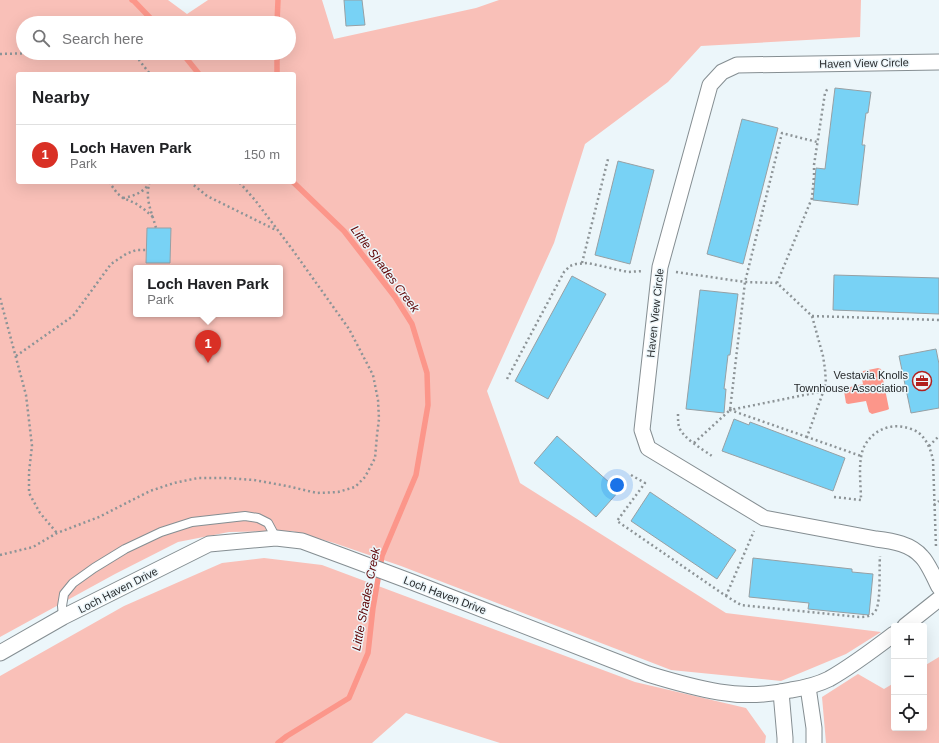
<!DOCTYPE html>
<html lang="en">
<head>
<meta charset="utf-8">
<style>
  :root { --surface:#fff; --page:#f6f6f6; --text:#202124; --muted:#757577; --line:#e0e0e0; --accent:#d93025 }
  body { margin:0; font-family:Helvetica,sans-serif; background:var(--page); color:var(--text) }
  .controls { position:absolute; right:12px; bottom:12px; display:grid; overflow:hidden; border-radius:4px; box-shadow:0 4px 16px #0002 }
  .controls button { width:36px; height:36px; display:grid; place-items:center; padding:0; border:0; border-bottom:1px solid var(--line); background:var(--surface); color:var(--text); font:20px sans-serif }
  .you { position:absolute; left:617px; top:485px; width:14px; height:14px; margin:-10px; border:3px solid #fff; border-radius:50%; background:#1a73e8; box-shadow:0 0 0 6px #1a73e833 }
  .badge { display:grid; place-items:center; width:26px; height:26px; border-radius:50%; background:var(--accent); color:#fff; font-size:13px; font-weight:700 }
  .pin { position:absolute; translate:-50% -33px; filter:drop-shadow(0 1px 2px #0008) }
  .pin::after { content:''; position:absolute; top:21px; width:14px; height:12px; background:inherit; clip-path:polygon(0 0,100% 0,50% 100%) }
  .popup { position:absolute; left:133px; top:265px; width:150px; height:52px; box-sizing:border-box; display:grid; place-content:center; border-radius:4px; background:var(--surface); filter:drop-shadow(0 1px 3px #0005); font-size:13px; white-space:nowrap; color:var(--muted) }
  .popup b { font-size:15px; color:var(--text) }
  .popup::after { content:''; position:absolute; left:50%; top:100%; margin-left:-8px; border:8px solid transparent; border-top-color:var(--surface) }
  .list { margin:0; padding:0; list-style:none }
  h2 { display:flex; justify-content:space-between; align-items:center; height:52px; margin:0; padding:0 16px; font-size:17px }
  h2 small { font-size:13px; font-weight:400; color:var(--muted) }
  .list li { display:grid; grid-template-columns:26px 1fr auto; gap:12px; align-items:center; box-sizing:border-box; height:60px; padding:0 16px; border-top:1px solid var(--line) }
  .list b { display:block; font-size:15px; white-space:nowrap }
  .list p { margin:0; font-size:13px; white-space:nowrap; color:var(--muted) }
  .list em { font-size:13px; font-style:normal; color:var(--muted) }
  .icon { flex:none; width:22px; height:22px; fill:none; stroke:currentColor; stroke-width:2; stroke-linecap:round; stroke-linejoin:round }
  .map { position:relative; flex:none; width:939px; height:743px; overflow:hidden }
  .search { position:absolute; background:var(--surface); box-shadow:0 4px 16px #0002; left:16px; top:16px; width:280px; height:44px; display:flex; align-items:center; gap:10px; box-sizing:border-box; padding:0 14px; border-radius:22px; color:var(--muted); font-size:15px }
  .panel { position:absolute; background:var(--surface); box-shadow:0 4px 16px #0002; left:16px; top:72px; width:280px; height:112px; border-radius:4px }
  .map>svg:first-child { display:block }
  .green { fill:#f9c0b8; fill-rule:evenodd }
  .water { fill:#fc968a }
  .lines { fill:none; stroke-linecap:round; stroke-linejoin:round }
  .stream { stroke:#fc968a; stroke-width:5.5 }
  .building { fill:#78d2f5; stroke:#97a0a4 }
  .service-casing { stroke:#858e92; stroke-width:10 }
  .minor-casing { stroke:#858e92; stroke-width:17 }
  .path { stroke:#8d9497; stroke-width:2.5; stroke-dasharray:2 3; stroke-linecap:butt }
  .service { stroke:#fff; stroke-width:8 }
  .minor { stroke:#fff; stroke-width:15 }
  .labels { text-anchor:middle; stroke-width:3; stroke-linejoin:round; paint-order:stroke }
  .street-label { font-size:11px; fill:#272a2c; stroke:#ecf6fa }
  .poi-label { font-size:11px; fill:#272a2c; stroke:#ecf6fa; text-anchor:end }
  .water-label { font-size:12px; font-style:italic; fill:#5d0002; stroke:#ecf6fa }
</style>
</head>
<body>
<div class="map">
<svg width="939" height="743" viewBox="0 0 939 743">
  <rect width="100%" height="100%" fill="#ecf6fa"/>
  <!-- green -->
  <g class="green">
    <path d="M0,0h168l19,14 21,-14h114l12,39 142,-31 23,-8h362l-1,37 -159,9 -33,36 -83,62 -31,99 -67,148 33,92 206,130 155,19 -35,22 -65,27 -110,-11 -270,-104 -67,-23 -42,-12 -63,1 -51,10 -63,32 -115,63zM23,23h266v30h-266zM18,74h276v108h-276zM136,268h144v46h-144z"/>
    <path d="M264,558l58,7 313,117 111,26 20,28 -1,7h-265l-94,-30 -34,30h-372v-67l124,-70 98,-43z"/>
    <path d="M939,657v86h-113l-4,-46 36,-23 26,15 10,-6v45h30v-62z"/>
  </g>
  <!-- water -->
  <path class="water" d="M878,368l3,1 8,40 -2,1 -15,4 -3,-2 -3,-11 -18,3 -2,-1 -2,-12 2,-3 17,-4 -2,-10 2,-3z"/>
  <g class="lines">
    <!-- stream -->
    <g class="stream">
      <path d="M132,0l2,1 21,22"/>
      <path d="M277,23l1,-23"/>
      <path d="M182,53l17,21"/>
      <path d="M277,74v-21"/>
      <path d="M278,743l9,-7 62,-38 19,-45 5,-45 9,-52 34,-81 12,-70 -1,-32 -15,-49 -17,-27 -51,-66 -51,-49"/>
    </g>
  </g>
  <!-- building -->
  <g class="building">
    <path d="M344,0h18l3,25 -19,1z"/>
    <path d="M835,88l36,4 -3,21h-2l-4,32h3l-7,60 -45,-5 3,-32 9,1z"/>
    <path d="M742,119l36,9 -35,136 -36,-10z"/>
    <path d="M618,161l36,9 -24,94 -35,-9z"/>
    <path d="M147,228h24l-1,35h-24z"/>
    <path d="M834,275l105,3v36l-106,-4z"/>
    <path d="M572,276l34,18 -58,105 -33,-18z"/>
    <path d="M700,290l38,4 -8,61h-2l-4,34h2l-2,24 -38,-4z"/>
    <path d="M936,349l3,15v44l-28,5 -12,-57z"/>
    <path d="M734,419l15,6 1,-3 95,36 -12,33 -111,-40z"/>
    <path d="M557,436l62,55 -23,26 -62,-54z"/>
    <path d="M650,492l86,58 -19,29 -86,-58z"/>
    <path d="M753,558l99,11v3l21,2 -4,41 -61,-6 1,-6 -60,-6z"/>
  </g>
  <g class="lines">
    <!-- service casing -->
    <g class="service-casing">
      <path id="service" d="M63,617l-1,-11 2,-12 9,-11 21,-15 31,-19 36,-17 31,-10 53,-6 13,2 10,5 8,15"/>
    </g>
    <!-- minor casing -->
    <g class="minor-casing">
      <g id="minor">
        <path d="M939,62l-202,3 -15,7 -12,13 -50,182 -18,163 6,18 116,70 112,21c17,2 35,5 46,18 6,6 13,22 17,30"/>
        <path d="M905,626l34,-27"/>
        <path d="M0,653l63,-36 146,-73 67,-6 26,3 46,17 64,24 236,92c23,7 47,14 71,18 23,4 49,3 72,-2 13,-2 26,-5 38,-11 23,-13 44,-29 65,-45"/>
        <path d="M808,687l6,41v15"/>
        <path d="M781,692l4,46v5"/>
      </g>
    </g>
    <!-- path -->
    <g class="path">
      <path d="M125,53l14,7 11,14"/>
      <path d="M0,54l37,-1"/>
      <path d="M109,182l8,11 6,5 12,5 10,7 8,7"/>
      <path d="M150,182c-6,15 2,31 6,46"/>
      <path d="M190,182l17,14 69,34"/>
      <path d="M123,198c11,-2 19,-5 26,-14"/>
      <path d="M582,263l26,-104"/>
      <path d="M676,272l69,10 32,1 35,33 11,40 2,13 1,15 -19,53 54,19"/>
      <path d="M777,283l35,-85 2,-22v-11l11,-72 3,-5"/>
      <path d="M0,298l26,97 6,51 -3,26v21l11,20 17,20"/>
      <path d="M812,316l127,4"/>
      <path d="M16,356l57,-40 38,-52 15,-10 10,-4h11"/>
      <path d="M507,379l57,-107 6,-6 6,-2 12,-1 40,9 15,-1"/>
      <path d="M678,414c0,5 0,9 1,13 4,11 23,22 33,29"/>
      <path d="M807,437l-77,-27 94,-19"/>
      <path d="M694,443l36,-33 15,-128 37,-149 35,9"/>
      <path d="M929,446l10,-10"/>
      <path d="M631,475l14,8 -28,38 109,75 15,9 118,12c6,0 13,0 17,-7 5,-9 3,-42 4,-54"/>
      <path d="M834,497l27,3c0,-16 -4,-41 4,-55 8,-14 23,-21 39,-18 5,1 11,3 15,6 8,7 12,17 14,27l3,87"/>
      <path d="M934,505l5,-4"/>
      <path d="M0,555l33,-8 24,-14 42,-16 51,-26 24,-8 24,-5h29l27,2 33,6 30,7 21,-1 17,-5 10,-10 10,-19 2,-23 2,-16 -1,-19 -5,-25 -24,-46 -57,-80 -37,-49 -16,-18"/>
      <path d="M726,596l28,-65"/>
    </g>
    <!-- service -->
    <use href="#service" class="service"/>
    <!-- minor -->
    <use href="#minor" class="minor"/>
  </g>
  <!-- icons -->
  <defs>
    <g id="office-ring" transform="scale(1)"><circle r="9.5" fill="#ecf6fa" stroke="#b1201e" stroke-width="1.5"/><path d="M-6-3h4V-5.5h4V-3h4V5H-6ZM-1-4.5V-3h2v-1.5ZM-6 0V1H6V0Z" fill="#b1201e"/></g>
  </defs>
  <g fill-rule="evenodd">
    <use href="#office-ring" x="922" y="381"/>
  </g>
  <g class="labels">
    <!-- street labels -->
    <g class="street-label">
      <text transform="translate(864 63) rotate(-1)" y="4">Haven View Circle</text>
      <text transform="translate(655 313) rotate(-84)" y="4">Haven View Circle</text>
      <text transform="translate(118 590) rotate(-27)" y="4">Loch Haven Drive</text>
      <text transform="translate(445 595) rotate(21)" y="4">Loch Haven Drive</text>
    </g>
    <!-- poi labels -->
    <g class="poi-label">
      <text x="908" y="379">Vestavia Knolls<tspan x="908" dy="13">Townhouse Association</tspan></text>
    </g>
    <!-- water labels -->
    <g class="water-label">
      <text transform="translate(385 269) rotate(53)" y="4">Little Shades Creek</text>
      <text transform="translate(366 599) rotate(-79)" y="4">Little Shades Creek</text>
    </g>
  </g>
</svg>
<div class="controls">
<button>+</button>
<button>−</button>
<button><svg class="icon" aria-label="locate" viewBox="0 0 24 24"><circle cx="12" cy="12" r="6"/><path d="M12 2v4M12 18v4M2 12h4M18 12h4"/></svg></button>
</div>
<div class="you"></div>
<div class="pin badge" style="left:208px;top:363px">1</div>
<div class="popup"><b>Loch Haven Park</b>Park</div>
<div class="search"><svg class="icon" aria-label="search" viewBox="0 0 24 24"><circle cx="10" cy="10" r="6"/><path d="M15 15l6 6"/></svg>Search here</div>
<section class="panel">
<h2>Nearby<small></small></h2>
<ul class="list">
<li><span class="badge">1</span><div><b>Loch Haven Park</b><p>Park</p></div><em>150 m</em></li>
</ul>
</section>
</div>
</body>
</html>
